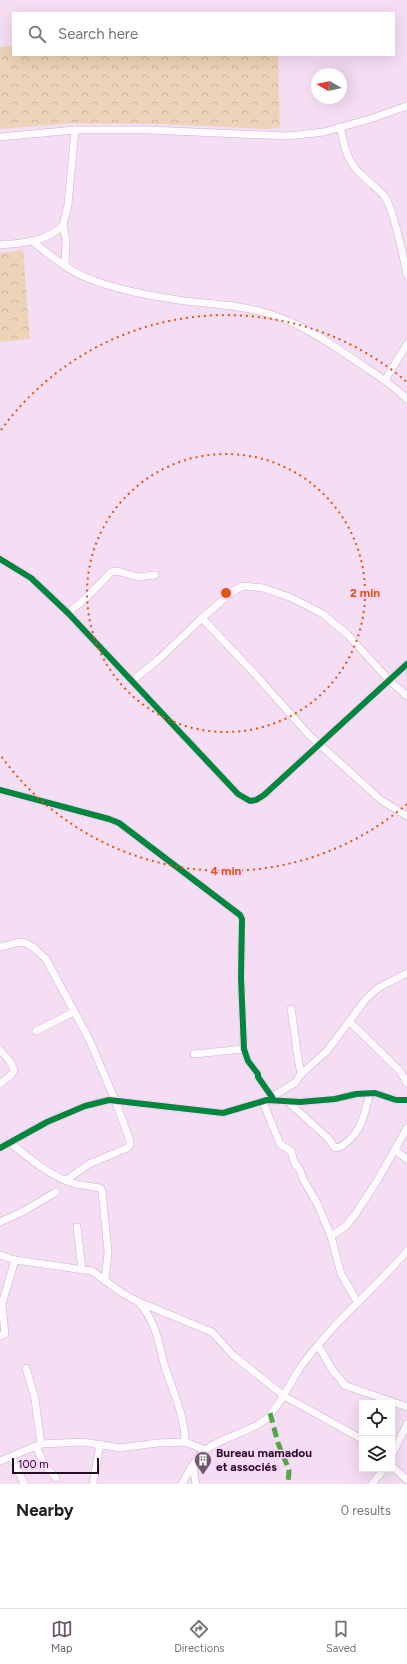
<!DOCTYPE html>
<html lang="en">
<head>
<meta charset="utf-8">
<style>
  :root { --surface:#fff; --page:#f2f2f2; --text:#202124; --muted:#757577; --line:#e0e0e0; --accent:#6b586a }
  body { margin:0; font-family:Figtree,sans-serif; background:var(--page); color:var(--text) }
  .controls { position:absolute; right:12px; bottom:12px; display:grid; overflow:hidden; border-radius:0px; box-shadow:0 4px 16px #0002 }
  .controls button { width:36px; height:36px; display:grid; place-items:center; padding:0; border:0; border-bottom:1px solid var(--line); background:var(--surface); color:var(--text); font:20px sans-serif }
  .compass { position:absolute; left:311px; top:68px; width:36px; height:36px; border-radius:50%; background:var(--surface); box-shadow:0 4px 16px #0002; rotate:279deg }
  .scale { position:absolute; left:12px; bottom:10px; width:87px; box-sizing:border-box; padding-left:4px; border:2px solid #211120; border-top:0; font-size:11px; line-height:14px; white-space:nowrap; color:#211120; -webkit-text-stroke:3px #ffd3fc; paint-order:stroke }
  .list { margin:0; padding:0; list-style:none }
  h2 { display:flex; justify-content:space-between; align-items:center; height:52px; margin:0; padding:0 16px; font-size:17px }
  h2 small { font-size:13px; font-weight:400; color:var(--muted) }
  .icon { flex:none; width:22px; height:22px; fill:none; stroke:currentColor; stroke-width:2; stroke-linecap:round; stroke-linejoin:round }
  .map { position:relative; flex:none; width:407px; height:1484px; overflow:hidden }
  .search { position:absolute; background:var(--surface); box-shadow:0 4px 16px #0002; left:12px; right:12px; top:12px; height:44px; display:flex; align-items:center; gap:10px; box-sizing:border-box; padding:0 14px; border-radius:0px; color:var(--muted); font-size:15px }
  .sheet { height:124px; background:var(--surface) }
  nav { display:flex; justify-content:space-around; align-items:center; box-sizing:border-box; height:56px; border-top:1px solid var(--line); background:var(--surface); font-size:11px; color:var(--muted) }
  nav a { display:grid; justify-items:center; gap:2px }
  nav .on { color:var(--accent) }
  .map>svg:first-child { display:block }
  .forest { fill:url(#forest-crowns) }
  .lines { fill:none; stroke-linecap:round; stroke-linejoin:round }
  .minor-casing { stroke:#c8b5c7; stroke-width:8 }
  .minor { stroke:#fefafd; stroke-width:7 }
  .quiet { stroke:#52a843; stroke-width:5; stroke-dasharray:10 5; stroke-linecap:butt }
  .cycleway-casing { stroke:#ffd3fc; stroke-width:8 }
  .cycleway { stroke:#00873e; stroke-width:6 }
  .ring { fill:none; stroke:#de550d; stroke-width:2; stroke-dasharray:2 4 }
  .labels { text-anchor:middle; stroke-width:3; stroke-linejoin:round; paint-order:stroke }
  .poi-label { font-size:12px; font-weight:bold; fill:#211120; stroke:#ffd3fc; text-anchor:start }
  .centre { fill:#de550d; stroke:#ffd3fc; stroke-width:2 }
  .ring-label { font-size:12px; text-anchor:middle; font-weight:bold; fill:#de550d; stroke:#ffd3fc; stroke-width:3; stroke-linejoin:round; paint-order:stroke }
</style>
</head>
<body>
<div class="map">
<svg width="407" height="1484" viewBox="0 0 407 1484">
  <defs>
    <pattern id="forest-crowns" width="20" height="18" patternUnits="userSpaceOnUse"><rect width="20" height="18" fill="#edd3b7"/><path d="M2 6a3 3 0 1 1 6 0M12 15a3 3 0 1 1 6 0" fill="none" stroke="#cbb49d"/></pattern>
  </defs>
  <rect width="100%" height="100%" fill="#f5ddf4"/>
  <!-- forest -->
  <g class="forest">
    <path d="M13,46v9h265l2,73 -14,1 -99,-5 -96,-1 -71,6v-82z"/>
    <path d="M23,250l7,89 -30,3v-89z"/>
  </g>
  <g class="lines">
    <!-- minor casing -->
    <g class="minor-casing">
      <g id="minor">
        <path d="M340,127c5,22 7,36 25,51 6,6 15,12 20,19 10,16 18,59 22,78"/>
        <path d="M0,137l75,-7h75l137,6 37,-4 46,-13 37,-13"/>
        <path d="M63,225l3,15 -1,25"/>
        <path d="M32,241c15,12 34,28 53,36 31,13 66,19 100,24 27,3 54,4 81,12 33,9 62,29 90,48 18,12 36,23 51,38"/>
        <path d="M0,245c22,-2 47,-3 63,-20l5,-20 7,-75"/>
        <path d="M385,380l22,-36"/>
        <path d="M0,559l31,19 37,35 170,181 12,7 6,-1 8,-5 143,-131"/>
        <path d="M68,613l19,-16 24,-25 6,-1 21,6 17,-2"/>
        <path d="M202,618l31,-27 10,-5 20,2 29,10 31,16 13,11 11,9 43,47 17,15"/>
        <path d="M132,681l27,-22 43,-41 52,55 55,62 72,65 26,16"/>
        <path d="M0,790l109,29 10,4 121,92 2,4 -1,59 3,71 4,12 10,13v3l14,20"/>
        <path d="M0,947l20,-5 6,1 8,5 12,11 43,80 26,61 15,41v4l-3,3 -38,16 -23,16"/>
        <path d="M291,1009c4,22 5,43 10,65"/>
        <path d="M350,1022l50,49 7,12"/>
        <path d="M36,1031l38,-19"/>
        <path d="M0,1050l10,11 4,9 -2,4 -12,10"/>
        <path d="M194,1054l50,-5"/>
        <path d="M269,1099l27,-17 5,-8 26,-23 39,-52 12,-11 29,-15"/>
        <path d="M263,1102l17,42 11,7 4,13 5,6 3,9 14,24 14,33 10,38 17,29"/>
        <path d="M288,1102l40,36 7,10c9,0 23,-16 26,-25 4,-9 6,-20 9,-30"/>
        <path d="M9,1142c19,15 39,33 63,41 9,3 19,3 28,5l2,3 6,61 -3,28"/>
        <path d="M0,1148l47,-26 38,-16 24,-6 114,13 44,-13 33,2 35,-3 21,-5 19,-1 21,7h11"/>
        <path d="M396,1148v3l11,8"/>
        <path d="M0,1222l22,-10 34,-20"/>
        <path d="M77,1227l5,43"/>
        <path d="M331,1236l15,-10 10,-13 21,-32 30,-53"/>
        <path d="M0,1255l15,5 77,11 30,22 17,9 73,30 21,23 51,41 78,43"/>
        <path d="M139,1302c4,6 10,13 13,21 8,16 9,34 15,50 8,23 18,45 18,69"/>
        <path d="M0,1336l5,-2 -3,-30 13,-44"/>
        <path d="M318,1345l15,26 8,9 3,5 63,22"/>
        <path d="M26,1368l9,31 6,45"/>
        <path d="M36,1446l9,20 11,12"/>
        <path d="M392,1455l15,-31"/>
        <path d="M12,1457l12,27"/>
        <path d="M0,1461l41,-17 42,-2 37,6 37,-5 28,-1 21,8"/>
        <path d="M392,1466l15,14"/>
        <path d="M193,1467l3,17"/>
        <path d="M93,1484l7,-40"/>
        <path d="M182,1484c6,-11 14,-27 25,-35 18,-13 42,-16 59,-30 13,-12 23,-34 32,-48 6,-10 14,-19 21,-27 27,-33 60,-60 88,-93"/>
        <path d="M372,1484l12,-15"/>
      </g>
    </g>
    <!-- minor -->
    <use href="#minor" class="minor"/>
    <!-- quiet -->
    <path class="quiet" d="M270,1413l8,30 11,27 -1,14"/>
    <!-- cycleway casing -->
    <g class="cycleway-casing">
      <g id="cycleway">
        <path d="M0,559l31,19 37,35 170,181 12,7 6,-1 8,-5 143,-131"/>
        <path d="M0,790l109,29 10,4 121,92 2,4 -1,59 3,71 4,12 10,13v3l14,20"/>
        <path d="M0,1148l47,-26 38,-16 24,-6 114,13 44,-13 33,2 35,-3 21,-5 19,-1 21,7h11"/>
      </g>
    </g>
    <!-- cycleway -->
    <use href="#cycleway" class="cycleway"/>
  </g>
  <!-- distance rings -->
  <g class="ring">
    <circle cx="226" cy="593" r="139"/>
    <path d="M407 804A278 278 0 0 1 1 756M1 430A278 278 0 0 1 407 382"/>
  </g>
  <!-- icons -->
  <defs>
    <g id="building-pin" transform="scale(0.9)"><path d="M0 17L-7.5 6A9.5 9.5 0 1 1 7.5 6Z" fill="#6b586a" stroke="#ffd3fc"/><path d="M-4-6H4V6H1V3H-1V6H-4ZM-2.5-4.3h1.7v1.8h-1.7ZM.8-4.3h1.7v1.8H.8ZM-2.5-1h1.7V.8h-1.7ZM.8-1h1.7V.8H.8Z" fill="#fff"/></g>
  </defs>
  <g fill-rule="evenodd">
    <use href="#building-pin" x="203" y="1460"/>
  </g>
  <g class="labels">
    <!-- poi labels -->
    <g class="poi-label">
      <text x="216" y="1457">Bureau mamadou<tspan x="216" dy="14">et associés</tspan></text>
    </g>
  </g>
  <circle cx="226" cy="593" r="6" class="centre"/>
  <g class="ring-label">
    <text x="365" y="597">2 min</text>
    <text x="226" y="875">4 min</text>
  </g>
</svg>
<div class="controls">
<button><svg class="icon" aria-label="locate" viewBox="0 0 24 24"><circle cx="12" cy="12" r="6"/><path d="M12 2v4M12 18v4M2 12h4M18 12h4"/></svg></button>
<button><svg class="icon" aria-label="layers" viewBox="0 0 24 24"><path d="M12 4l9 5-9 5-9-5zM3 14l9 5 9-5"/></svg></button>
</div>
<svg class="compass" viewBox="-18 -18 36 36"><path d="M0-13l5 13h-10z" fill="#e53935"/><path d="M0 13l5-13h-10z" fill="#757577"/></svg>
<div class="scale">100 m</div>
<div class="search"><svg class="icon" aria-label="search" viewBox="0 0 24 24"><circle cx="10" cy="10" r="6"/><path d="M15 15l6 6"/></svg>Search here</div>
</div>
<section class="sheet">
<h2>Nearby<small>0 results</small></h2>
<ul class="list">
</ul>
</section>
<nav>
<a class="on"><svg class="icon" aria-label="map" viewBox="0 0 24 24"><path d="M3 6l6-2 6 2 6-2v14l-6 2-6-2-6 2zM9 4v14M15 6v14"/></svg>Map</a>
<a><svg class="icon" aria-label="directions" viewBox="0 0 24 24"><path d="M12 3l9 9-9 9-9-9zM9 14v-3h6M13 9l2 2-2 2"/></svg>Directions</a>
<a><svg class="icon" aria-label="saved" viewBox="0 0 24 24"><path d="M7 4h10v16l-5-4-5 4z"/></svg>Saved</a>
</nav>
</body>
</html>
